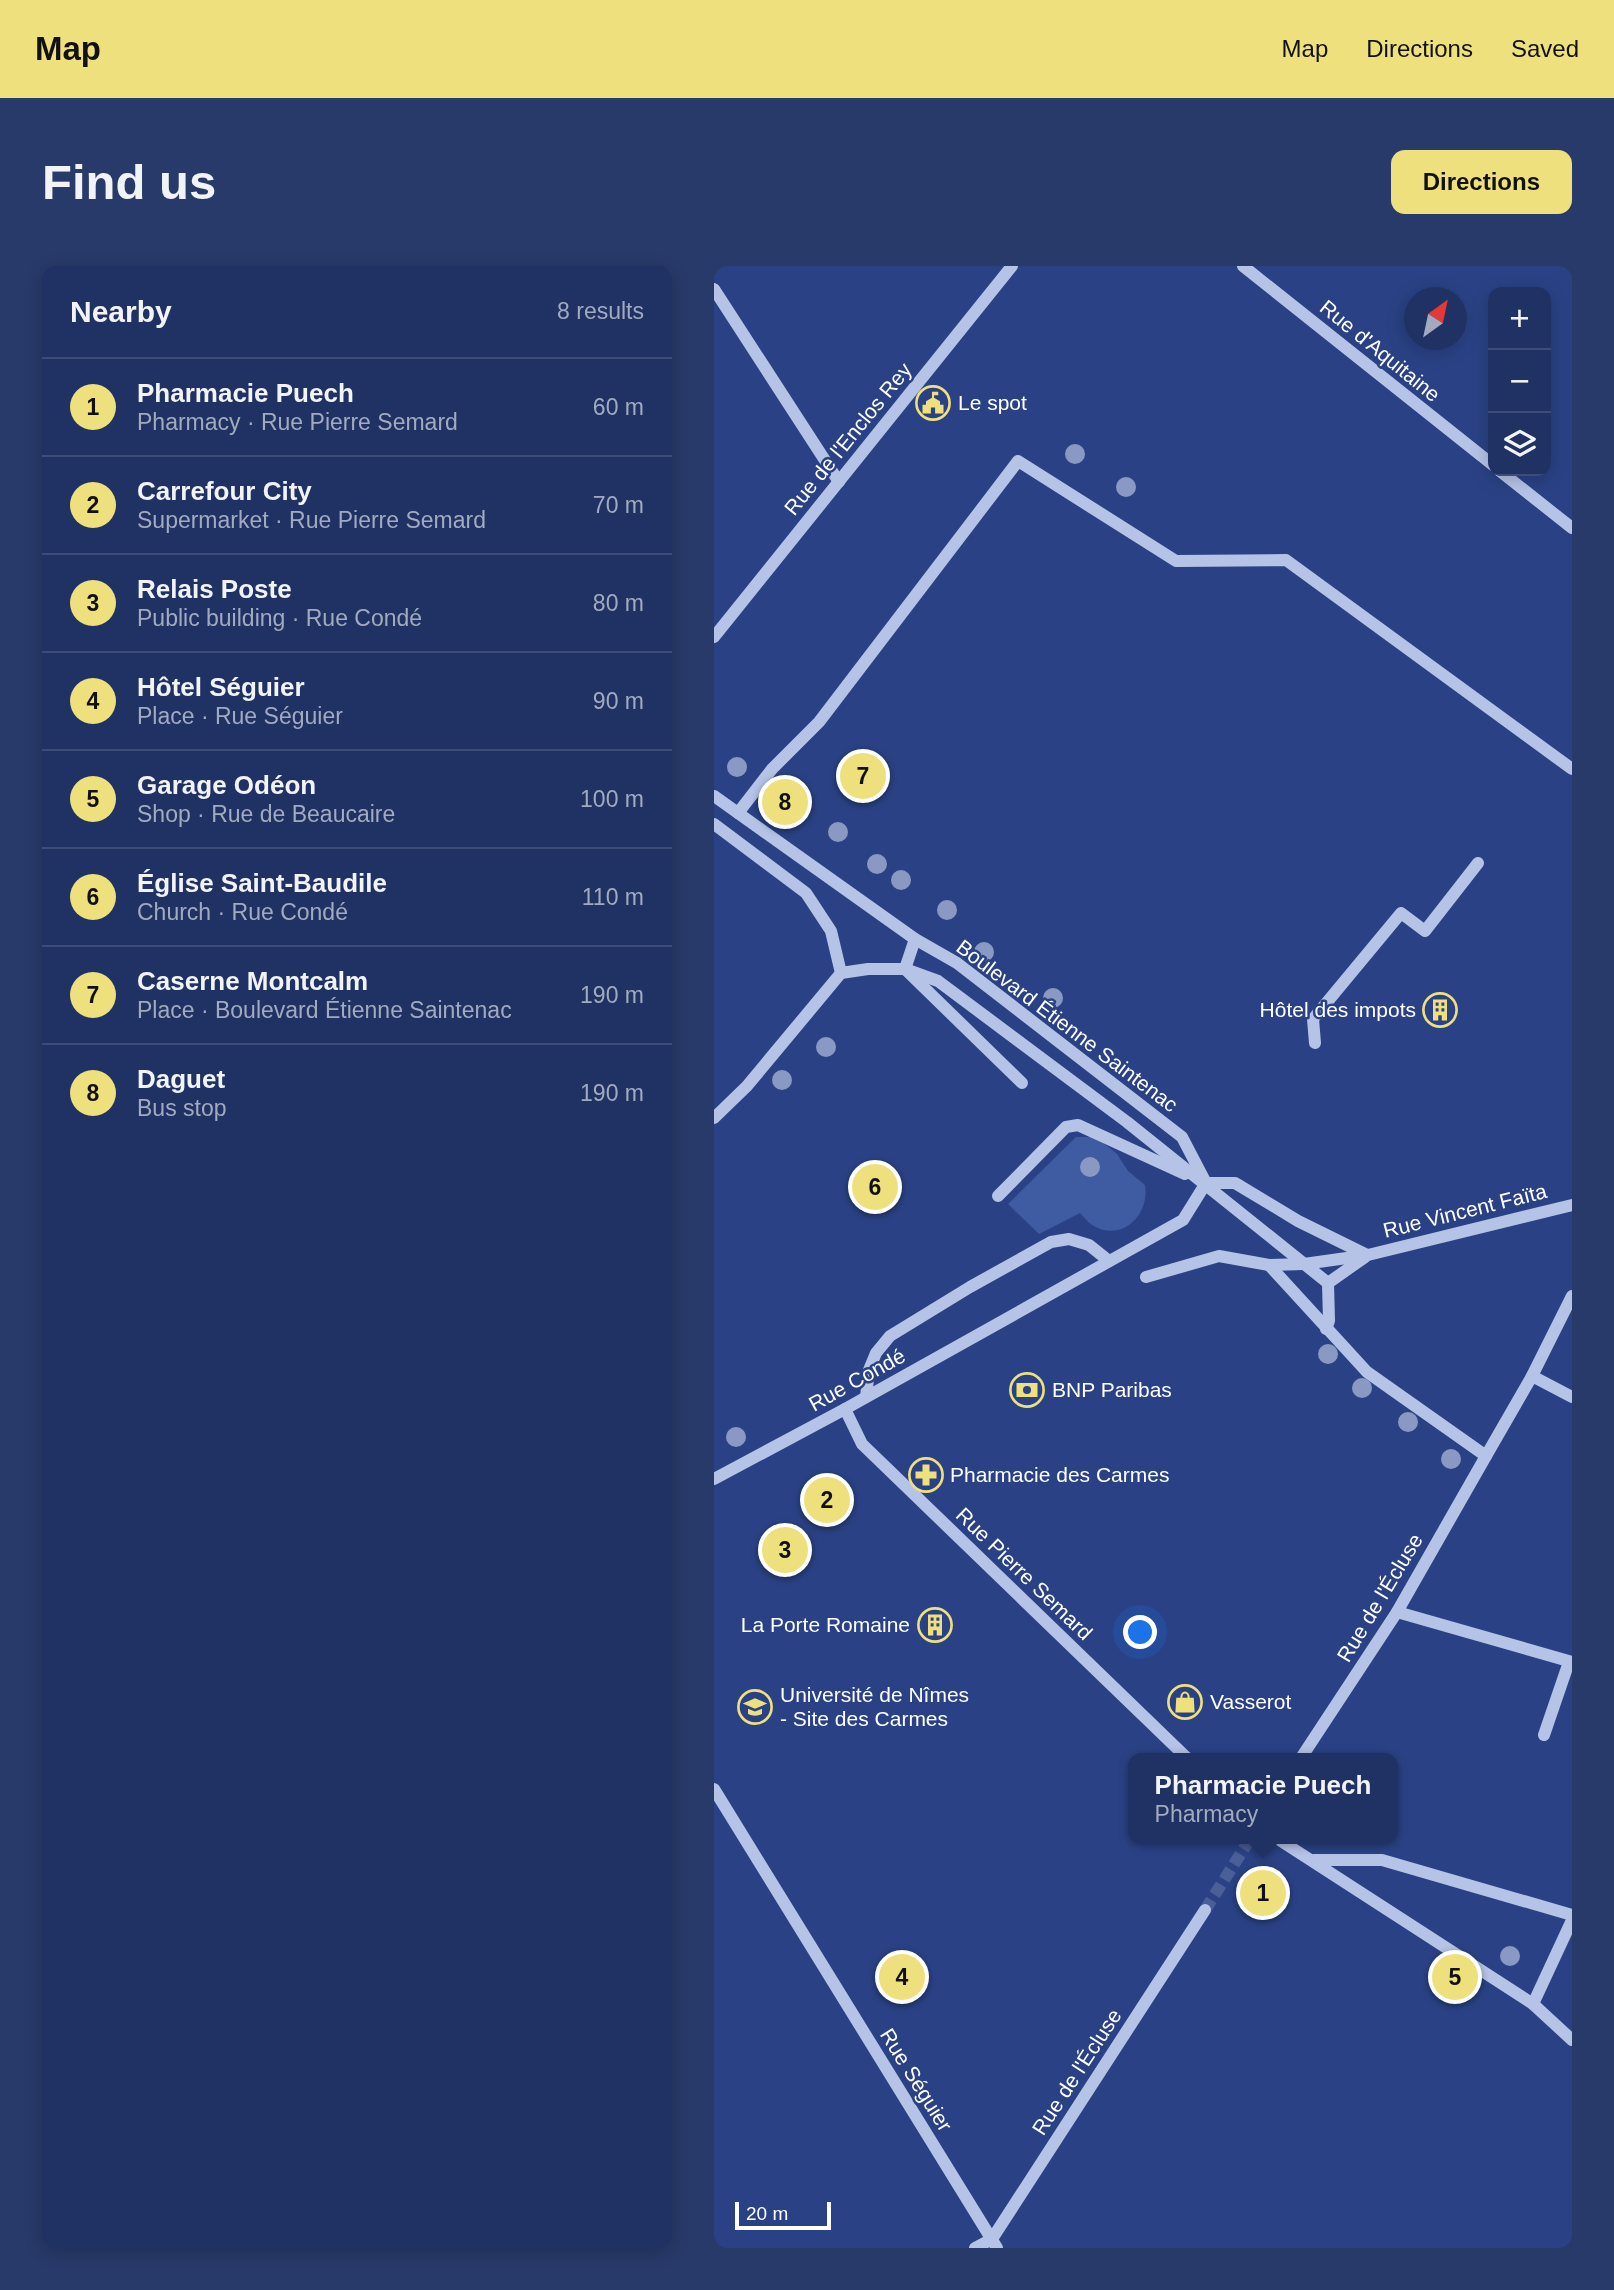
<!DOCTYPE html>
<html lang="en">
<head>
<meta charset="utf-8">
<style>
  :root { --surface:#203264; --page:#283a6a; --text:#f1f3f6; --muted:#a2aabf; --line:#3d4d78; --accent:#ede07d }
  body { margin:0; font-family:Arial,sans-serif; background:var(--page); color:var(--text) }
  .controls { position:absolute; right:21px; top:21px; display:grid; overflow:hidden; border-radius:14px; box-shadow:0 4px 18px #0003 }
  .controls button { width:63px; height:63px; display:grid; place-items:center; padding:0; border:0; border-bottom:2px solid var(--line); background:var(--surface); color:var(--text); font:35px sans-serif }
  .compass { position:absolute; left:690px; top:21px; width:63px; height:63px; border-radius:50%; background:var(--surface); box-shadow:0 4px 18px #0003; rotate:33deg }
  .scale { position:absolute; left:21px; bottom:18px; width:96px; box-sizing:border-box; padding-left:7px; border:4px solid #fff; border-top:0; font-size:19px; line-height:24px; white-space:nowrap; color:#fff; -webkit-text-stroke:5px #2a4285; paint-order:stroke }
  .you { position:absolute; left:427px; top:1367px; width:24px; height:24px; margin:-18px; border:5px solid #fff; border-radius:50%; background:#1a73e8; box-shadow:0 0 0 10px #1a73e833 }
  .badge { display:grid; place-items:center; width:46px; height:46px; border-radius:50%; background:var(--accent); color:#111; font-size:23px; font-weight:700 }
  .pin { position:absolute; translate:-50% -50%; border:4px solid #fff; box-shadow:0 2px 7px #0006 }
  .popup { position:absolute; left:414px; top:1487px; width:270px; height:91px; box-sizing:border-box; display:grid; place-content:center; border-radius:14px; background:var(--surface); filter:drop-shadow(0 2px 5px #0005); font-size:23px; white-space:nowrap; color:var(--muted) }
  .popup b { font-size:26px; color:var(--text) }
  .popup::after { content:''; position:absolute; left:50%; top:100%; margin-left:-14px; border:14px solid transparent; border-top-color:var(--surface) }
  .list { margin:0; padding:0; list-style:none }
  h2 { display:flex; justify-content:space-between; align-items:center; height:91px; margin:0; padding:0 28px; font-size:30px }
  h2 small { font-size:23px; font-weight:400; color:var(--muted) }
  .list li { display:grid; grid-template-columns:46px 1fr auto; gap:21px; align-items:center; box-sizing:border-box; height:98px; padding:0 28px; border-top:2px solid var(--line) }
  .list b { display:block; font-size:26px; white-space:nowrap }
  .list p { margin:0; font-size:23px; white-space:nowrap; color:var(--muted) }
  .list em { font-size:23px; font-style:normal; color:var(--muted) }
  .icon { flex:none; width:38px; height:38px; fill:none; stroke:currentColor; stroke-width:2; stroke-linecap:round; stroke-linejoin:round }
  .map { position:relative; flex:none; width:858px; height:1982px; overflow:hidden; border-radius:14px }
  header { display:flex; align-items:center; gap:42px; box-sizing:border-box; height:98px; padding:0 35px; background:var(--accent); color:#111 }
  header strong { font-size:33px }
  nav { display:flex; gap:38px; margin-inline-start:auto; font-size:24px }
  .intro { display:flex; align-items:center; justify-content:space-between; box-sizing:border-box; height:168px; padding:0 42px }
  h1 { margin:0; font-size:49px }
  .button { padding:18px 32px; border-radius:14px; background:var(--accent); color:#111; font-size:24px; font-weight:700 }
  main { display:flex; gap:42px; padding:0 42px }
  aside { flex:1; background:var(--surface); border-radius:14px; box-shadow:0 4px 18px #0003 }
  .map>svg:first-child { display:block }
  .green { fill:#3f5ba1 }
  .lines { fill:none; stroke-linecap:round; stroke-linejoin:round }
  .minor-tunnel { stroke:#4a5e97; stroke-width:12; stroke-dasharray:12 6; stroke-linecap:butt }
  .minor { stroke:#b5c3e7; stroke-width:12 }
  .tree { fill:#8a99c3 }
  .labels { text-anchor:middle; stroke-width:5; stroke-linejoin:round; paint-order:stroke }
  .street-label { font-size:21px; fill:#fff; stroke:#2a4285 }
  .poi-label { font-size:21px; fill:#fff; stroke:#2a4285; text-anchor:start }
</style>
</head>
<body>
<header>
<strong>Map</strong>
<nav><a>Map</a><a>Directions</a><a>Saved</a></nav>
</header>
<div class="intro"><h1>Find us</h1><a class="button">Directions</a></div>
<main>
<aside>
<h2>Nearby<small>8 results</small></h2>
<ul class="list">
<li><span class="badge">1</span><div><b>Pharmacie Puech</b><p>Pharmacy · Rue Pierre Semard</p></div><em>60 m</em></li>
<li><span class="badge">2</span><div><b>Carrefour City</b><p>Supermarket · Rue Pierre Semard</p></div><em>70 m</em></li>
<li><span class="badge">3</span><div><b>Relais Poste</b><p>Public building · Rue Condé</p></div><em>80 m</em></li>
<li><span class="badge">4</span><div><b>Hôtel Séguier</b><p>Place · Rue Séguier</p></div><em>90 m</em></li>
<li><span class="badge">5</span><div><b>Garage Odéon</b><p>Shop · Rue de Beaucaire</p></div><em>100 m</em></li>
<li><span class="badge">6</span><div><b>Église Saint-Baudile</b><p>Church · Rue Condé</p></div><em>110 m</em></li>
<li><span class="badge">7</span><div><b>Caserne Montcalm</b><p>Place · Boulevard Étienne Saintenac</p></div><em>190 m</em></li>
<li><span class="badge">8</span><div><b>Daguet</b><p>Bus stop</p></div><em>190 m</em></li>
</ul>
</aside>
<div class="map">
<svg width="858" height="1982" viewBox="0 0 858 1982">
  <rect width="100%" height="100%" fill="#2a4285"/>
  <!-- green -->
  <path class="green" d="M362,871h18l16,11 7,6 11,17 17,14c5,31 -24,58 -53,40 -4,-3 -8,-8 -12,-12l-41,21 -31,-30z"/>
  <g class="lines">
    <!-- minor-tunnel -->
    <path class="minor-tunnel" d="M491,1644l45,-71"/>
    <!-- minor -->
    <g class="minor">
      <path d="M529,0l250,199"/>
      <path d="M0,23l125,193"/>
      <path d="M786,205l72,57"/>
      <path d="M0,371l298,-371"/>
      <path d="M0,530l201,143 42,24 225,174 24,46"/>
      <path d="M24,547l34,-44 47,-47 199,-261 158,100 110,-1 286,209"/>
      <path d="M0,558l92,69 25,38 10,42"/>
      <path d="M201,673l-10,30 117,114"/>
      <path d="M127,707l27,-4h37l33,12 189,141 201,161"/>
      <path d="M601,777l-2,-24 88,-106 24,18 53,-68"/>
      <path d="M0,852l33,-32 94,-113"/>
      <path d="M491,917h30l63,38 69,34"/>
      <path d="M284,930l68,-69 12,-2 107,49"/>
      <path d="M555,999l98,107 119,84 46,-80 40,-80"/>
      <path d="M432,1011l73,-21 50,9 35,-1 64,-9 204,-50"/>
      <path d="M612,1063l3,-8 -1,-38 37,-26"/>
      <path d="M818,1110l40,21"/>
      <path d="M152,1131l3,-27 7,-17 14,-17 80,-49 81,-45 18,-3 20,6 20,16"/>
      <path d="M131,1143l17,35 325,314"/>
      <path d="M0,1213l131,-70 338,-189 23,-37"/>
      <path d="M683,1346l175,50"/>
      <path d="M830,1469l25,-73"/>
      <path d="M587,1492l96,-146 89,-156"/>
      <path d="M0,1523l283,459"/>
      <path d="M564,1573l255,165 39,36"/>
      <path d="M600,1594h68l190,55"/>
      <path d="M819,1738l39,-84"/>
      <path d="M261,1982l17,-9 213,-329"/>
    </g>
  </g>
  <!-- trees -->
  <g class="tree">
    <circle cx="361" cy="188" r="10"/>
    <circle cx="412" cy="221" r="10"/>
    <circle cx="23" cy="501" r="10"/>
    <circle cx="82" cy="543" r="10"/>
    <circle cx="124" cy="566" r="10"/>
    <circle cx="163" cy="598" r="10"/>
    <circle cx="187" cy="614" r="10"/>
    <circle cx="233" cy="644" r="10"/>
    <circle cx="270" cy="686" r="10"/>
    <circle cx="339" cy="732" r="10"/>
    <circle cx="112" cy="781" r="10"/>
    <circle cx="68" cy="814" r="10"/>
    <circle cx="376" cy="901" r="10"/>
    <circle cx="614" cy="1088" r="10"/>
    <circle cx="648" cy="1122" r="10"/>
    <circle cx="694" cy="1156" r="10"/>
    <circle cx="22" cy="1171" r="10"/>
    <circle cx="737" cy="1193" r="10"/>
    <circle cx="796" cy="1690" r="10"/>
  </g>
  <!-- icons -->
  <defs>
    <g id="civic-ring" transform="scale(1.75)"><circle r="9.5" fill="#2a4285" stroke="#ede07d" stroke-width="1.5"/><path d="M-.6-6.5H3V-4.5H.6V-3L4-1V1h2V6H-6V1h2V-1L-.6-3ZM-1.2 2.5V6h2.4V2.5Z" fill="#ede07d"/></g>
    <g id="building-ring" transform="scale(1.75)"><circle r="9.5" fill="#2a4285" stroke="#ede07d" stroke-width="1.5"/><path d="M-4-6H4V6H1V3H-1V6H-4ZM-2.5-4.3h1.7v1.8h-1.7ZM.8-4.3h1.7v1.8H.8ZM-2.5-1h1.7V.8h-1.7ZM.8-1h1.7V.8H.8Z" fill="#ede07d"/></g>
    <g id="bank-ring" transform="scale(1.75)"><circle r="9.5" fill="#2a4285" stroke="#ede07d" stroke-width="1.5"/><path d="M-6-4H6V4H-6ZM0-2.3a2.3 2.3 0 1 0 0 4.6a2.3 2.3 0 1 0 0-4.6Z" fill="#ede07d"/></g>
    <g id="pharmacy-ring" transform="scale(1.75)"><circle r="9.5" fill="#2a4285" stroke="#ede07d" stroke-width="1.5"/><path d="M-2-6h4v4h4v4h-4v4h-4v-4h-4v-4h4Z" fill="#ede07d"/></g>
    <g id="shop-ring" transform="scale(1.75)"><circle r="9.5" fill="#2a4285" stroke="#ede07d" stroke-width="1.5"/><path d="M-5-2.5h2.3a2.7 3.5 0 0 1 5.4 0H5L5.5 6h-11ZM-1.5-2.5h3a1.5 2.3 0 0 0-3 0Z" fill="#ede07d"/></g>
    <g id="university-ring" transform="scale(1.75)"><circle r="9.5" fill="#2a4285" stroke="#ede07d" stroke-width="1.5"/><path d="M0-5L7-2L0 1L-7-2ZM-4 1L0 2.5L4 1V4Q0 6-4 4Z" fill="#ede07d"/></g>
  </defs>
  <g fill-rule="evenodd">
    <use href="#civic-ring" x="219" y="137"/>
    <use href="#building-ring" x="726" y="744"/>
    <use href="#bank-ring" x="313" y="1124"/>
    <use href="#pharmacy-ring" x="212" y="1209"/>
    <use href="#building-ring" x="221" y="1359"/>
    <use href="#shop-ring" x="471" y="1436"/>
    <use href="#university-ring" x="41" y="1441"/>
  </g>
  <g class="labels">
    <!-- street labels -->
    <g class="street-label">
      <text transform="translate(666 85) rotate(39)" y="7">Rue d'Aquitaine</text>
      <text transform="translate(134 173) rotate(-51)" y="7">Rue de l'Enclos Rey</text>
      <text transform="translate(353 760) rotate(37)" y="7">Boulevard Étienne Saintenac</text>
      <text transform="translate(751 945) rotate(-14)" y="7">Rue Vincent Faïta</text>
      <text transform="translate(143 1114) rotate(-29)" y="7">Rue Condé</text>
      <text transform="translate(310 1308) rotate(44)" y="7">Rue Pierre Semard</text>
      <text transform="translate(666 1332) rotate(-59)" y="7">Rue de l'Écluse</text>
      <text transform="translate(363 1806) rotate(-57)" y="7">Rue de l'Écluse</text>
      <text transform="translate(202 1814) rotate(58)" y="7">Rue Séguier</text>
    </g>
    <!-- poi labels -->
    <g class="poi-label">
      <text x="244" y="144">Le spot</text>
      <text x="702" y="751" text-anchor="end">Hôtel des impots</text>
      <text x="338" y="1131">BNP Paribas</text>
      <text x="236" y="1216">Pharmacie des Carmes</text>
      <text x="196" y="1366" text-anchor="end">La Porte Romaine</text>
      <text x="66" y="1436">Université de Nîmes<tspan x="66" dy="24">- Site des Carmes</tspan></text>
      <text x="496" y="1443">Vasserot</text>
    </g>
  </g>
</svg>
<div class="controls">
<button>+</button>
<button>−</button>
<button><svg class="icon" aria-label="layers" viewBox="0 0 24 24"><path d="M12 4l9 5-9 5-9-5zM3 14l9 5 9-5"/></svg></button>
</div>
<svg class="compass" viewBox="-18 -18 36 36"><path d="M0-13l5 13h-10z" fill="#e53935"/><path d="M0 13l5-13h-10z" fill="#a2aabf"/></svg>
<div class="scale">20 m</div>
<div class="you"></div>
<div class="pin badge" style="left:549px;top:1627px">1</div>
<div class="popup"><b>Pharmacie Puech</b>Pharmacy</div>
<div class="pin badge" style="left:113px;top:1234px">2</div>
<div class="pin badge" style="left:71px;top:1284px">3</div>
<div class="pin badge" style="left:188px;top:1711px">4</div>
<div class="pin badge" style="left:741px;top:1711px">5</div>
<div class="pin badge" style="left:161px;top:921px">6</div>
<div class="pin badge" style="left:149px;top:510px">7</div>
<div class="pin badge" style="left:71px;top:536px">8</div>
</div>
</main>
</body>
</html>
